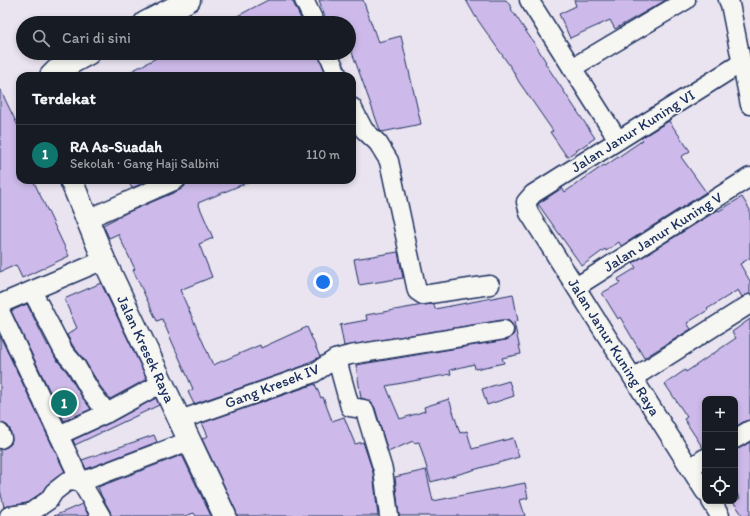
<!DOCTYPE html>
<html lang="id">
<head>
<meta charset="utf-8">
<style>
  :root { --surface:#171b24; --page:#20242c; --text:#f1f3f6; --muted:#9ea1a6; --line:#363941; --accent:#0f766e }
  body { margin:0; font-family:Itim,sans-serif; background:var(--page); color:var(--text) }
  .controls { position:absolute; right:12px; bottom:12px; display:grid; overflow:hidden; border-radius:8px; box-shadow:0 2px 6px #0003 }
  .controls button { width:36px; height:36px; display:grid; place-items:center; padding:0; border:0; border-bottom:1px solid var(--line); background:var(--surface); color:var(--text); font:20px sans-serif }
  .you { position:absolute; left:323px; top:282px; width:14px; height:14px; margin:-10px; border:3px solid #fff; border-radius:50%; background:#1a73e8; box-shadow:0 0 0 6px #1a73e833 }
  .badge { display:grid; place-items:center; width:26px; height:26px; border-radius:50%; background:var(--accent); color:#fff; font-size:13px; font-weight:700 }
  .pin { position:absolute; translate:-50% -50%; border:2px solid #fff; box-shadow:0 1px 4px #0006 }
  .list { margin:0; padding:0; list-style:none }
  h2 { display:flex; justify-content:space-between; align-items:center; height:52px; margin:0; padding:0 16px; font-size:17px }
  h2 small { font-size:13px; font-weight:400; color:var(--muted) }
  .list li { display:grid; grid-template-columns:26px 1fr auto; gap:12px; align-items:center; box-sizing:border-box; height:60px; padding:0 16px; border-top:1px solid var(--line) }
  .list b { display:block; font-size:15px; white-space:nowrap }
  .list p { margin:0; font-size:13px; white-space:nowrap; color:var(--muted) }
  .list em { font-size:13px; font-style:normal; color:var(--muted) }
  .icon { flex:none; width:22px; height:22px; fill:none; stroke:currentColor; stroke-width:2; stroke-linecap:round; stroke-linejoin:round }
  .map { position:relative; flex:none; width:750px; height:516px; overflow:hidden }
  .search { position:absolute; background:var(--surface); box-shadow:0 2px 6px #0003; left:16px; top:16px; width:340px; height:44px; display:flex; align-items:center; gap:10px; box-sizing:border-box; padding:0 14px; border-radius:22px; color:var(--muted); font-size:15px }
  .panel { position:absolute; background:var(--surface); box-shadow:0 2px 6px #0003; left:16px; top:72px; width:340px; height:112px; border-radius:12px }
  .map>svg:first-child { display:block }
  .building { fill:#cdbaea; stroke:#1b2f5e }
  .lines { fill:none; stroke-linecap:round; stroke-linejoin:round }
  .street-casing { stroke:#1b2f5e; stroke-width:21 }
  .secondary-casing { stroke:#1b2f5e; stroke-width:25 }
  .street { stroke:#f6f6f2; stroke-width:18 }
  .secondary { stroke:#f6f6f2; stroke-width:22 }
  .labels { text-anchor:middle; stroke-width:3; stroke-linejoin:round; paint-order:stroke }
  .street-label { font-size:15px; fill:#1b2f5e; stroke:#f6f6f2 }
</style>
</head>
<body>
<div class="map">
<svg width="750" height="516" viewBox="0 0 750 516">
  <rect width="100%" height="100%" fill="#eae4f0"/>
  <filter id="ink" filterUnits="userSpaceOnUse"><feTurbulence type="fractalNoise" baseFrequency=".025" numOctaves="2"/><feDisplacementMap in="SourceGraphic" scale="8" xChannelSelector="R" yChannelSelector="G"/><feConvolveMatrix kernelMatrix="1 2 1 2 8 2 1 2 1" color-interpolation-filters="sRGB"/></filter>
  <g filter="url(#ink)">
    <!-- building -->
    <g class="building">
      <path d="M268,0h24l11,23h-79z"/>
      <path d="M319,0h44l15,42 23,-6 20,88 -39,8 -2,-2 -31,-86v-21h-22z"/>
      <path d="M466,0h40l6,8 -1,1 27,40 8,13 -1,1 50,75 -28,19 -17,-25 3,-1 -34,-49 -7,-13 -37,-53z"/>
      <path d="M574,0h92l-51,29 -5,-9 -40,18 -11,-24 17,-8z"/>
      <path d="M166,53h152l9,23h-205z"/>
      <path d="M0,89l20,41v50h13l36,76 -47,22 -6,-13 -16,7z"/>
      <path d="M669,121l21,30 -9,6 25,35 -85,54 -2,-4 -13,9 -1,-2 -23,17 -44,-62 24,-16 3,4 39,-27 1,1 38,-26 -2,-2z"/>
      <path d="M127,180h23l-18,8z"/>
      <path d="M186,180h67l-55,23 15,35 -14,6 13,33 -32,13 33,75 47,-20 1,3 46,-21 13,30 -15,7 1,1 -112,39 -6,-12 5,-3 -31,-70 -5,2 -24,-51 2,-1 -17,-35 -9,4 -6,-13 23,-12 54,-23 5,-4z"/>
      <path d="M742,197l8,13v48l-10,6 10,17v13l-8,3 -4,-7 -31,19 1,1 -21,13 4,6 -47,29 -24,-41 -2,2 -16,-26 18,-10 -2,-4 18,-11 -3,-5 85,-53 1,1z"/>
      <path d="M398,252l5,26 -44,7 -5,-26z"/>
      <path d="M101,283l46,96 -37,20 -10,-13 -15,-25 -12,-15 -6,-11 10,-7 -13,-29z"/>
      <path d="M513,294l5,27 -4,1 7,32 -19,4 2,5 -29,6 -1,-5 -24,6 1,4 -65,12 14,33 25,-8 -1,-4 25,-8 11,34 7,-2 5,18 41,-11 6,19 -88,25 -12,-40 -5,1 -1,-2 -25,11 -13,-44 -5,-7 -9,-3 -5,-33 150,-25 4,-2 4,-4v-5l-2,-5 -4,-4h-6l-158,26 -4,-21 27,-5 -1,-5 57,-10 11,-1 1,5z"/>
      <path d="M27,304l21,42 1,-1 7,14 11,13 15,25 9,12 -27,12 -53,-110z"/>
      <path d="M750,319v101l-5,1 -10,6v-28h-30v49h-2l-19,-29 3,-2 -22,-33 20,-14 1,2 50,-34 -4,-6z"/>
      <path d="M0,336l65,136 -17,12 -7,9 -14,10 -23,4 -4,-17v-41l7,-2 4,-3 1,-5 -2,-10 -3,-4 -7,-2z"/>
      <path d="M509,381l5,15 -27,9 -5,-16z"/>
      <path d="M315,384l6,14 2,-1 9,24 12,-4 11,27 8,-2 10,30 5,44h-141l-1,-5 -34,-72 6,-3 -6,-13z"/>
      <path d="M156,398l3,7 -84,40 -2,-5 39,-18z"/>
      <path d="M154,435l3,7 -71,27 -4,-9z"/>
      <path d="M750,442v74h-7l-9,-13 6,-5 -5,-7v-42l5,-1z"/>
      <path d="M182,455l29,61h-15l-2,-3 -9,3h-74l-1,-5 -9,-16 -3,-8z"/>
      <path d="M426,470l7,31 92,-18 3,15 -8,2 5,16h-126l-4,-39z"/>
      <path d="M82,504l7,12h-35z"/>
    </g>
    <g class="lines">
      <!-- street casing -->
      <g class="street-casing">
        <g id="street">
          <path d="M304,0l11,23"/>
          <path d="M529,0l89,140"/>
          <path d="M728,0l2,4 20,101"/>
          <path d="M328,53l10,23"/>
          <path d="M572,68l114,-68"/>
          <path d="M352,107l12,23 14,13 11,18 28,130 6,4 67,-10"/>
          <path d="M87,219l89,-39"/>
          <path d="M576,287l174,-110"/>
          <path d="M32,291l32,61 12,14 15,26 16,21"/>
          <path d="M0,304l104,-44"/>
          <path d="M0,311l81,171 20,34"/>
          <path d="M335,359l15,-4 154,-25"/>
          <path d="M633,378l117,-74"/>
          <path d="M180,420l134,-47 21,-14 4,8 11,40 13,2 2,2 18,59 6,46"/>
          <path d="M0,433l2,5 -2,1"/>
          <path d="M59,435l48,-22 55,-30"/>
          <path d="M735,439l15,-9"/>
          <path d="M690,468l15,-10"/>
          <path d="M705,492l-176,-279 -3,-11 7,-8 208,-131"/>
          <path d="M711,501l9,15"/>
          <path d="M9,516l21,-3 19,-13 5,-8 14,-11 13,1 108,-41"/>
        </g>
      </g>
      <!-- secondary casing -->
      <g class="secondary-casing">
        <g id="secondary">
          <path d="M145,23l44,-23"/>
          <path d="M51,76l5,-5 33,-18"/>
          <path d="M71,180l33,80 121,256"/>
        </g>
      </g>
      <!-- street -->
      <use href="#street" class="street"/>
      <!-- secondary -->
      <use href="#secondary" class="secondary"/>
    </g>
  </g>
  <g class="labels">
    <!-- street labels -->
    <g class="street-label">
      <text transform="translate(633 131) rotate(-32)" y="5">Jalan Janur Kuning VI</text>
      <text transform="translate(663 232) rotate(-32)" y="5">Jalan Janur Kuning V</text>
      <text transform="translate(614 347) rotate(58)" y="5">Jalan Janur Kuning Raya</text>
      <text transform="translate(146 349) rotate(65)" y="5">Jalan Kresek Raya</text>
      <text transform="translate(272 386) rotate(-21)" y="5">Gang Kresek IV</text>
    </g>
  </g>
</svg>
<div class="controls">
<button>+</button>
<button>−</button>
<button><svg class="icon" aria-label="locate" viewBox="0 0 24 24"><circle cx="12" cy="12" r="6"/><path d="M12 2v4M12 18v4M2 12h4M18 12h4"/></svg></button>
</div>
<div class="you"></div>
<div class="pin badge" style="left:64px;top:403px">1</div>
<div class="search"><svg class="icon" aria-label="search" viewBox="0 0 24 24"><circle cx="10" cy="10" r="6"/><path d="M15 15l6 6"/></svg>Cari di sini</div>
<section class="panel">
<h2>Terdekat<small></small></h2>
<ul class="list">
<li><span class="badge">1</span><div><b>RA As-Suadah</b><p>Sekolah · Gang Haji Salbini</p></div><em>110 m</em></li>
</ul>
</section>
</div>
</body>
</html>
